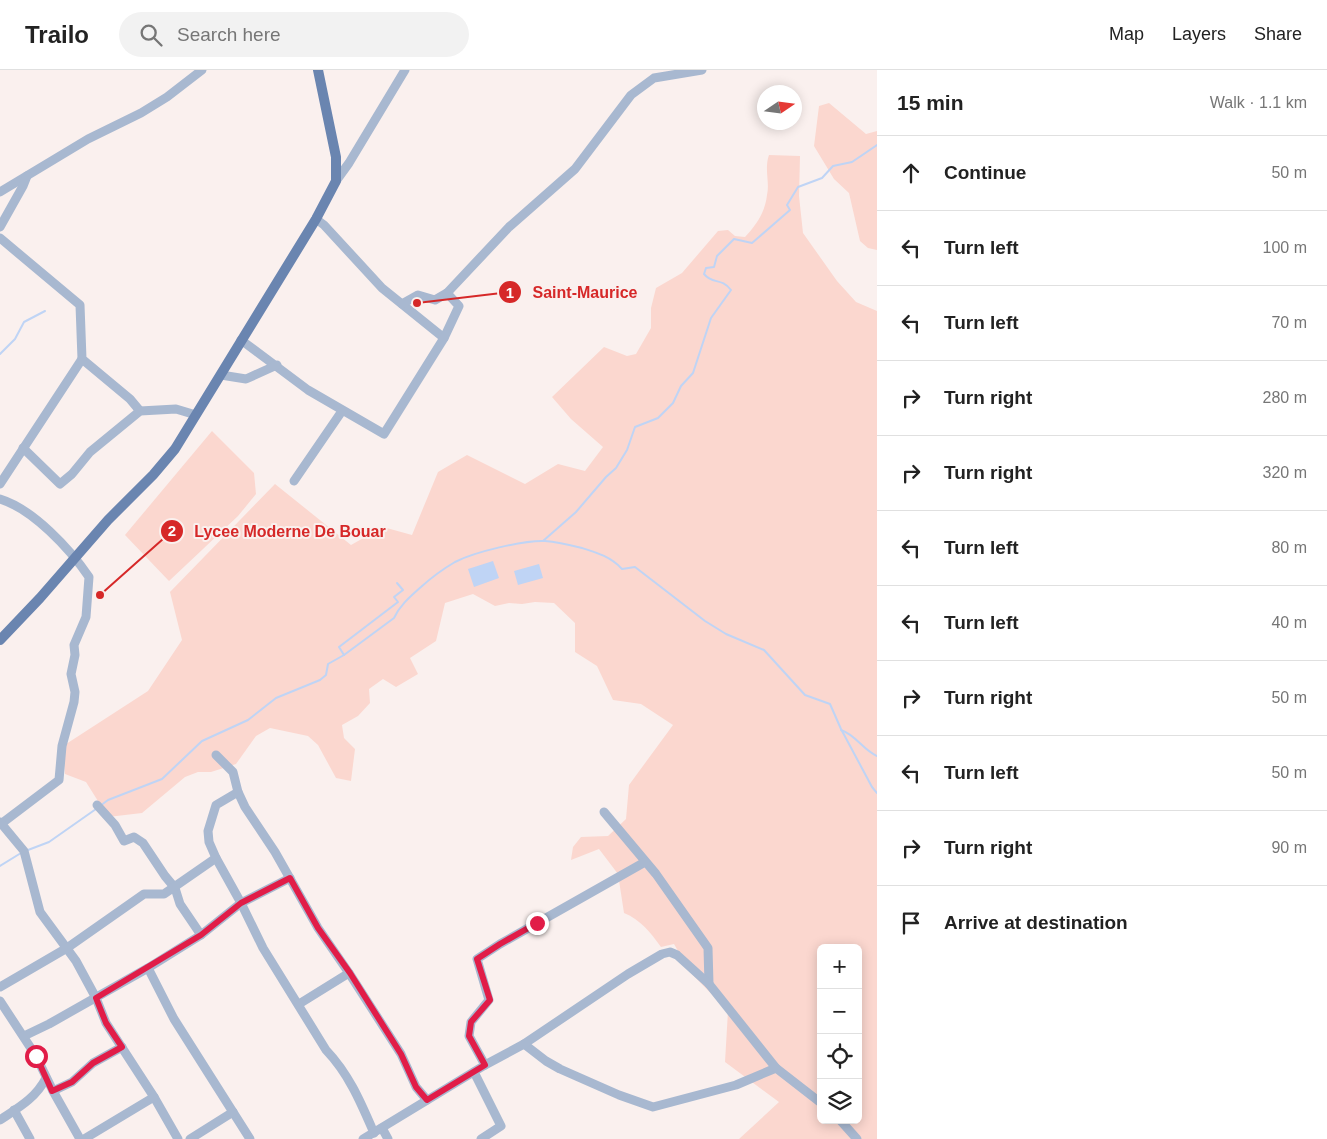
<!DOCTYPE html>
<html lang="en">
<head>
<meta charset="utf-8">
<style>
  :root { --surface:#fff; --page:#f2f2f2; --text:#222; --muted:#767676; --line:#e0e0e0 }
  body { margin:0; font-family:Arial,sans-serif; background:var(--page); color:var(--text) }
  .controls { position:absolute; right:15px; bottom:15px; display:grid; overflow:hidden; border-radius:8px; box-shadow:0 2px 12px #0003 }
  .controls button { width:45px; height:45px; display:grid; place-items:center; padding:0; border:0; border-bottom:1px solid var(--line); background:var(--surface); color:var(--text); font:25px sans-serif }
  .compass { position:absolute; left:757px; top:15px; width:45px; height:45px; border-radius:50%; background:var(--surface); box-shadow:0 2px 12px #0003; rotate:77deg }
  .stop { position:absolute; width:15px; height:15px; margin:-11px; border:4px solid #e11d48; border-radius:50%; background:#fff }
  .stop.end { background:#e11d48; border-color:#fff; box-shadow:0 1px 5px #0008 }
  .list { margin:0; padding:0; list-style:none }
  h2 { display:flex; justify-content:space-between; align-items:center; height:65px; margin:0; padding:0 20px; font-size:21px }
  h2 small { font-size:16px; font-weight:400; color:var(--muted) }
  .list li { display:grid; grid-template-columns:32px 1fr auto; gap:15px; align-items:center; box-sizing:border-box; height:75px; padding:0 20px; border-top:1px solid var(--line) }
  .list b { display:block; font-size:19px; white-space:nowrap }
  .list em { font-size:16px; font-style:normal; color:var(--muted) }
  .icon { flex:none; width:28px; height:28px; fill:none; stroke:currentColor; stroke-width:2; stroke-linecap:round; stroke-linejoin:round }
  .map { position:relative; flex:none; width:877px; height:1069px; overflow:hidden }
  header { display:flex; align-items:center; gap:30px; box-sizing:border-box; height:70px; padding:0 25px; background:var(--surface); border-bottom:1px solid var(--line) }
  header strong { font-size:24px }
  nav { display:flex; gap:28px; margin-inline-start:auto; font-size:18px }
  .search { width:350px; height:45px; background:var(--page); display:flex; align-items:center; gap:12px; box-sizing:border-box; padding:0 18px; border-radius:28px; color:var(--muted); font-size:19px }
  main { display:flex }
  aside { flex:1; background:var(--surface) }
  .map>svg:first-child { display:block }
  .green { fill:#fbd7cf; fill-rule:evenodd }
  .water { fill:#bfd4f5 }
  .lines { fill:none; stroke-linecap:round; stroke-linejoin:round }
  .stream { stroke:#bfd4f5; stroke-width:2 }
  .minor { stroke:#a8b8d0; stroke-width:9 }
  .major { stroke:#6a85b0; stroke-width:10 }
  .route { stroke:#e11d48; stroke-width:6 }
  .leader { fill:none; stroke:#d62828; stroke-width:2 }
  .callout-dot { fill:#d62828; stroke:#faf0ee; stroke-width:2 }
  .mark-label { font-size:15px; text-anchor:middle; font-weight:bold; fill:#fff }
  .callout-label { font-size:16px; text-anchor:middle; font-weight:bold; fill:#d62828; stroke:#faf0ee; stroke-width:4; stroke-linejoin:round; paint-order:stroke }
</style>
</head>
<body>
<header>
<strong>Trailo</strong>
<div class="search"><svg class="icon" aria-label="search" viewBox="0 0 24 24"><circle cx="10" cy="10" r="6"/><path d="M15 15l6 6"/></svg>Search here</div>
<nav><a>Map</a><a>Layers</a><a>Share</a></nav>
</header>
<main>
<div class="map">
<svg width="877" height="1069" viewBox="0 0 877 1069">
  <rect width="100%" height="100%" fill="#faf0ee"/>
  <!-- green -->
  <g class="green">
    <path d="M829,33l37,31 11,-3v119l-9,-2 -8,-7 -11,-48 -15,-14 -20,-33 5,-40z"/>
    <path d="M769,85l31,1 -1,40 4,37 34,48 19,21 21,9v828h-138l40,-37 -54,-40 3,-51 -38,-39 -16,-28 -13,3c-11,-15 -20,-27 -37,-34l-6,-39 -19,-25 -28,11 2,-13 8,-10 27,-1 18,-17 3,-34 44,-60 -32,-21 -28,-4 -16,-34 -22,-14v-29l-21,-20 -19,-1 -13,2 -13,-1 -14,3 -22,-12 -28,9 -9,38 -26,17 8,16 -22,13 -13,-8 -14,10 1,14 -12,13 -16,9 2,13 11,11 -4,32 -15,-3 -18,-33 -10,-9 -38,-8 -14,8 -20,28 -25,8h-13l-13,5 -43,36 -34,4 -22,-35 -21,-8 -2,-28 85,-55 34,-51 -12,-48 105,-108 76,61 32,-18 29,8 26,-63 29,-17 58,29 33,-20 27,7 18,-24 -32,-28 -19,-22 52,-50 23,9 9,-2 15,-26v-20l5,-20 26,-15 36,-42 10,-1 7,6 10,1c11,-12 20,-24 22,-42 3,-13 -3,-26 2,-40zM821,878h37v172h-37z"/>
    <path d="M212,361l42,42 2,21 -18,22 -69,65 -44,-46z"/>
  </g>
  <!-- water -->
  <g class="water">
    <path d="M493,491l6,17 -25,9 -6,-18z"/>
    <path d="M539,494l4,14 -25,7 -4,-14z"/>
  </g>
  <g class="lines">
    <!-- stream -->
    <g class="stream">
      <path d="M0,284l15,-15 9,-17 21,-11"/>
      <path d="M543,471l33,-29 30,-35 10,-9 11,-18 8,-23 23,-9 15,-15 8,-17 12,-13 18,-55 20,-28c-10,-13 -18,-5 -27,-16l2,-6 8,-1 3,-11 17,-17 18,4 38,-33 -3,-5 11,-18 24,-9 11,-12 19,-4 25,-17"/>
      <path d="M344,585l-5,-8 59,-45 -4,-5 9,-7 -6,-7"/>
      <path d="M841,660c15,5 22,20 36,26"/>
      <path d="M100,736l8,-6 54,-21 40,-38 46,-21 28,-22 44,-18 6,-5 2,-11 16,-9 50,-37c6,-13 17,-22 27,-31 11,-10 22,-18 34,-25 19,-10 69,-22 90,-21 13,1 25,4 37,7 16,5 29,9 40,21l13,-2 70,54 21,13 38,16 41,45 25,9 11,25 31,58 5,6"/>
      <path d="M28,780l21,-8 47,-33"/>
      <path d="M0,796l21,-13"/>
    </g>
    <!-- minor -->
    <g class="minor">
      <path d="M336,111l13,-18 56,-93"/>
      <path d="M0,122l88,-53 53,-26 26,-16 35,-27"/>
      <path d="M316,149l8,6 58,63 62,50"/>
      <path d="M0,157l23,-41 4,-10"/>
      <path d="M0,168l80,67 2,54 48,40 10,12"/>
      <path d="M402,234l16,-9 17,5 12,-7"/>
      <path d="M241,270l67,50 76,44 60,-96 15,-32 -12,-13 62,-66 66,-58 56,-74 23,-17 48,-8"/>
      <path d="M221,305l25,4 31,-14"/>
      <path d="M23,378l37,36 12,-10 18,-22 50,-41 36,-2 20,6"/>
      <path d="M294,411l48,-70"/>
      <path d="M0,414l82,-125"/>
      <path d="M0,429c33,10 70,50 89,78l-3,40 -12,28 1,10 -4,19 4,18 -1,10 -12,44 -3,34 -58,44"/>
      <path d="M216,685l17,17 5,20 7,15 30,45 43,76 31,45 52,81 15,33 11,13"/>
      <path d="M238,722l-22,13 -8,26 1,11 7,16 25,45 22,45 63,102c23,24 35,53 48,83"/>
      <path d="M97,735l18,20 9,16 10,-4 9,6 22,33 10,12 5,16 21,31"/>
      <path d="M604,742l52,62 52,74 1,36"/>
      <path d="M0,752l24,29 16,61 36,49 20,37 10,25 48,74 24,42"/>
      <path d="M148,898l26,51 76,120"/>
      <path d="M0,917l67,-39 77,-54h20l52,-36"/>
      <path d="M0,931l36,55 17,35 27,48"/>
      <path d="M299,934l50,-31"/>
      <path d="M24,966l25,-12 99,-56 53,-33 40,-32 49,-25"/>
      <path d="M524,974l22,17 14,8 59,26 34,12 83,-22 40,-17"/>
      <path d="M485,995l-16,-29 2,-14 18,-22 -12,-41 23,-15 145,-82"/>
      <path d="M474,1002l27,54 -20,13"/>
      <path d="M53,1021l19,-9 21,-19 29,-16"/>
      <path d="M14,1040l16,29"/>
      <path d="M0,1050c18,-12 36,-22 46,-42"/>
      <path d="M840,1050l17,19"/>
      <path d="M382,1058l6,11"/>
      <path d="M84,1069l70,-42"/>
      <path d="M190,1069l43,-27"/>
      <path d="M363,1069l122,-74 39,-21 104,-70 34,-20 8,-2 7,3 32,29 67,84 45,35"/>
    </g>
    <!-- major -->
    <path class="major" d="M0,570l40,-42 68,-78 45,-45 22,-26 141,-230 20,-38v-24l-18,-87"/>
  </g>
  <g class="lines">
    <!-- route -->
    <path class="route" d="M36,986l16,35 20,-9 21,-19 29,-16 -16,-24 -10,-25 105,-63 40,-32 49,-25 28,50 32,45 51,81 15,33 11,13 58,-35 -16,-29 2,-14 19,-22 -13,-41 23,-15 37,-21"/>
  </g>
  <!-- callouts -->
  <path class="leader" d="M417 233L510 222M100 525L172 461"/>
  <g class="callout-dot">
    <circle cx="417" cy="233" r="5"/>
    <circle cx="100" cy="525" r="5"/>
    <circle cx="510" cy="222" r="12"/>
    <circle cx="172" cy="461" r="12"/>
  </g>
  <g class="mark-label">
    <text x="510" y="228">1</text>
    <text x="172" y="466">2</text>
  </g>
  <g class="callout-label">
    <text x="585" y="228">Saint-Maurice</text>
    <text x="290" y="467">Lycee Moderne De Bouar</text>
  </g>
</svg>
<div class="controls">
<button>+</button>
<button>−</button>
<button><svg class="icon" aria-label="locate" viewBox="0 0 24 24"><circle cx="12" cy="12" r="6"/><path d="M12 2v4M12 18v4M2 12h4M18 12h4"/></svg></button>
<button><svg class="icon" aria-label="layers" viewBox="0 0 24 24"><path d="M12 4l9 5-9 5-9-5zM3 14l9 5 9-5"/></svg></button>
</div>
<svg class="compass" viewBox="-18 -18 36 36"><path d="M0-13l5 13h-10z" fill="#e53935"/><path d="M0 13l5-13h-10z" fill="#767676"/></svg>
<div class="stop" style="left:36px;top:986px"></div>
<div class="stop end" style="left:537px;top:853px"></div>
</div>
<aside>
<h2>15 min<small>Walk · 1.1 km</small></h2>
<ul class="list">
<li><svg class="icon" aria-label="ahead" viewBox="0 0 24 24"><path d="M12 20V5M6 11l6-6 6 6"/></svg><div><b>Continue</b></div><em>50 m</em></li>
<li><svg class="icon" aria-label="left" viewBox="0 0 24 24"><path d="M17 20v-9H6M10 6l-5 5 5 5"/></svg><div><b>Turn left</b></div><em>100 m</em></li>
<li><svg class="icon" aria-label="left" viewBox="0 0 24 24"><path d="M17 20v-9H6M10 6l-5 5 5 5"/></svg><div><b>Turn left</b></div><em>70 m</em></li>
<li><svg class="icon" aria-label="right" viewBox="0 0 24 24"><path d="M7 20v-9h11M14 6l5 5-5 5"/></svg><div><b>Turn right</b></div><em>280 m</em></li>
<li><svg class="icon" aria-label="right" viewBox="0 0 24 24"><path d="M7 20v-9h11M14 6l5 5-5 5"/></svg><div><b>Turn right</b></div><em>320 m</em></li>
<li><svg class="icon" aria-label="left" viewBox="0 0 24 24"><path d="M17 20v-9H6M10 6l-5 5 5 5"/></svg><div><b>Turn left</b></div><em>80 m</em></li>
<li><svg class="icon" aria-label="left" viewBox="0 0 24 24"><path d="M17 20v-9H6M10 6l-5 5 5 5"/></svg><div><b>Turn left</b></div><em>40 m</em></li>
<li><svg class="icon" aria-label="right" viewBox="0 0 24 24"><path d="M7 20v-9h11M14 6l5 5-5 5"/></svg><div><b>Turn right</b></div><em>50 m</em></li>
<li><svg class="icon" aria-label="left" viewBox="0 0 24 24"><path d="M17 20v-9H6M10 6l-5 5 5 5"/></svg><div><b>Turn left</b></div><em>50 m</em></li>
<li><svg class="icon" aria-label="right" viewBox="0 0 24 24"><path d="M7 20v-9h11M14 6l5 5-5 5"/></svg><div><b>Turn right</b></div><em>90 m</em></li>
<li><svg class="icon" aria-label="arrive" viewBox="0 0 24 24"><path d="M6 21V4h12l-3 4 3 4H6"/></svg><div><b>Arrive at destination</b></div></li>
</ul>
</aside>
</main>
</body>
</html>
